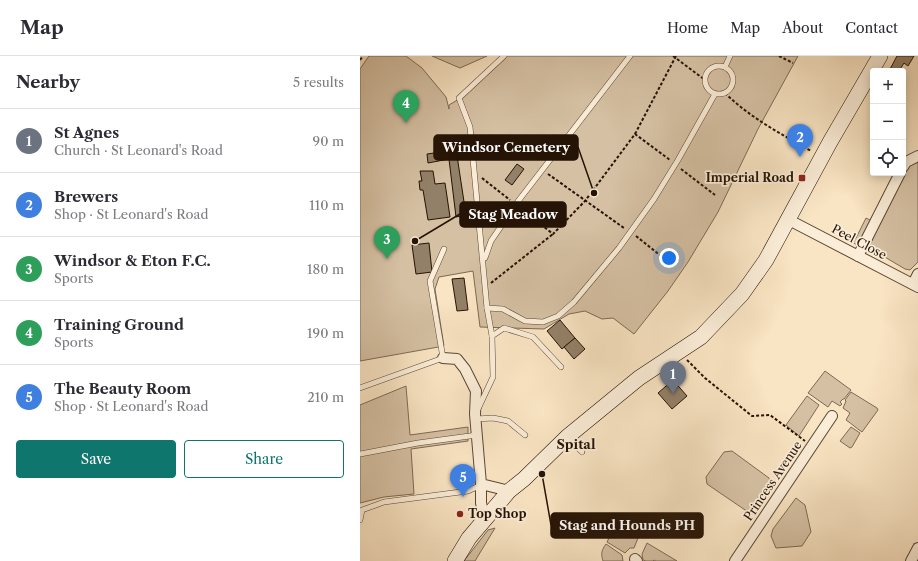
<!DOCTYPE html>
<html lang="en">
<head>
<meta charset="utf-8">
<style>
  :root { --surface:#fff; --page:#f7f7f7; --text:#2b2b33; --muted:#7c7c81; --line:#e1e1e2; --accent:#0f766e }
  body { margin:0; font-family:"Libre Caslon Text",serif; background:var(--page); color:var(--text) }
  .controls { position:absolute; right:12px; top:12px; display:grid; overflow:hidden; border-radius:4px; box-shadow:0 2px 10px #0003 }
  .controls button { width:36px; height:36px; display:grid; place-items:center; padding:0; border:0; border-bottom:1px solid var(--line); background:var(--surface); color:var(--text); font:20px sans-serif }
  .you { position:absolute; left:309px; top:202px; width:14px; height:14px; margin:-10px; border:3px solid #fff; border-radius:50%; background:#1a73e8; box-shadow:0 0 0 6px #1a73e833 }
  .badge { display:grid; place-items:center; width:26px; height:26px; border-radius:50%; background:var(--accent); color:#fff; font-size:13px; font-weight:700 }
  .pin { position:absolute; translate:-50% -33px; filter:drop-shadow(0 1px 2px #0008) }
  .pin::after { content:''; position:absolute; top:21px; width:14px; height:12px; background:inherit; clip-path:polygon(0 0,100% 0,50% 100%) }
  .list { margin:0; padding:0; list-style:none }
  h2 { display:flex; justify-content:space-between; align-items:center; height:52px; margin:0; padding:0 16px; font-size:17px }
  h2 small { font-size:13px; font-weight:400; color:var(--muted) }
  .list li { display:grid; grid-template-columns:26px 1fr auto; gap:12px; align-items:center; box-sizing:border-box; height:64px; padding:0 16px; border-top:1px solid var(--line) }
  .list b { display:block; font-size:15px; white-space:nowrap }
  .list p { margin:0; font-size:13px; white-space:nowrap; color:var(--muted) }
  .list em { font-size:13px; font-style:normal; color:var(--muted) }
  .actions { display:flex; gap:8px; padding:12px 16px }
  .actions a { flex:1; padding:9px 0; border:1px solid var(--accent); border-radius:4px; text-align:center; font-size:14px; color:var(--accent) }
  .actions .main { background:var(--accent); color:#fff }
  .icon { flex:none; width:22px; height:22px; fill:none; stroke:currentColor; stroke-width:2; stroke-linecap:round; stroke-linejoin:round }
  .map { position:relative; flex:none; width:558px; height:505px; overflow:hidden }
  header { display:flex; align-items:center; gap:24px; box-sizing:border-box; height:56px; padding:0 20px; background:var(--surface); border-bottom:1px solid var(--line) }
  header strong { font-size:19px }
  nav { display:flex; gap:22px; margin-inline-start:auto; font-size:14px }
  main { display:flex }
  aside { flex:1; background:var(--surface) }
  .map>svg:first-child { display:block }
  .green { fill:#d5c0a3; stroke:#7d6a54 }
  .building { fill:#938068; stroke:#251305 }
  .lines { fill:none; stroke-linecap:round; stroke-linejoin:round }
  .lane-casing { stroke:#5a4734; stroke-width:6 }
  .street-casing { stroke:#5a4734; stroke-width:12 }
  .secondary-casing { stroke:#251305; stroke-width:16 }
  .path { stroke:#251305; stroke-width:2; stroke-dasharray:3 2; stroke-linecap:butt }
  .lane { stroke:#fbedd8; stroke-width:5 }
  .street { stroke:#fbedd8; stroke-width:10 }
  .secondary { stroke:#fbedd8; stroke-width:15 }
  .poi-dot { fill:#8f2418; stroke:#fbedd8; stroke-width:1.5 }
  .labels { text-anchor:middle; stroke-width:3.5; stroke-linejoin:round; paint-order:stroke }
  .poi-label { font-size:12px; font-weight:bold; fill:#251305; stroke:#fbedd8; text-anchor:end }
  .street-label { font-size:12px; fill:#251305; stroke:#fbedd8 }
  .neighbourhood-label { font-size:13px; font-weight:bold; fill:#251305; stroke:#fbedd8 }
  .leader { fill:none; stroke:#251305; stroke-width:1.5 }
  .callout-dot { fill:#251305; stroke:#fbedd8; stroke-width:1.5 }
  .callout { fill:#251305; stroke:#251305; stroke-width:1.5 }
  .callout-label { font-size:13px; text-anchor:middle; font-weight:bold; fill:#fff }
</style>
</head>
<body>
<header>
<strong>Map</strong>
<nav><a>Home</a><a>Map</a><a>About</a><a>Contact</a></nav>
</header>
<main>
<aside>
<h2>Nearby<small>5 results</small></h2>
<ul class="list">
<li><span class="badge" style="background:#6b7280">1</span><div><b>St Agnes</b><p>Church · St Leonard's Road</p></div><em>90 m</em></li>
<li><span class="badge" style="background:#3f7fe0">2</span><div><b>Brewers</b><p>Shop · St Leonard's Road</p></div><em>110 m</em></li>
<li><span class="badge" style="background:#2e9e5b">3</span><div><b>Windsor &amp; Eton F.C.</b><p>Sports</p></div><em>180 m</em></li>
<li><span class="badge" style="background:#2e9e5b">4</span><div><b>Training Ground</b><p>Sports</p></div><em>190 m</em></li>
<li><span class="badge" style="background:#3f7fe0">5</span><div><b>The Beauty Room</b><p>Shop · St Leonard's Road</p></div><em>210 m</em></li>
</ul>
<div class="actions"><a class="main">Save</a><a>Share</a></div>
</aside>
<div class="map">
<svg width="558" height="505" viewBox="0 0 558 505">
  <rect width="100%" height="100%" fill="#f9e4c3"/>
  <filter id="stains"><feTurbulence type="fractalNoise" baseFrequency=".005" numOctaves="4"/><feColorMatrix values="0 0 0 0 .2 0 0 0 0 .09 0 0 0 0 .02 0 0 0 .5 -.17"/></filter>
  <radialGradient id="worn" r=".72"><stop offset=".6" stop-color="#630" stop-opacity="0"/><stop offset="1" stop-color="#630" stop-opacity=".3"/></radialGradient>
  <!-- green -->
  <g class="green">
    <path d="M9,0h37l16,12 24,29 3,12v-4l10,-6 47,-43h292l-40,73 -40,83 -30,50 -20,29 -34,43 -21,-16 -11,1 -17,-8 -16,3 -25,15 -64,-2 -7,-56 -34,6 -4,12 9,57 -84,15v-292z"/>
    <path d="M72,0h55l-27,12z"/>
    <path d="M558,103v103l-8,8 -5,-1 -32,-19 -3,-5 1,-3 39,-78z"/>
    <path d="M506,162l6,3 -11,20 -4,4 -7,-4 6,-3z"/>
    <path d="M465,315l26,19 -7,9h-1l-3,3 2,2 -2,2 -8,-5 -4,6 -20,-14z"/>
    <path d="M46,330l4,49 58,-8v14l-57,8 3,45 -30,3 -24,6v-98z"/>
    <path d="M491,336l26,16 1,2 -16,22c-6,-4 -10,-8 -16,-12l4,-7 -7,-5 3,-7 -1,-1z"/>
    <path d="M447,340l12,9 -20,31 -13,-11z"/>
    <path d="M491,371l9,6 -8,14 -2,1 -10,-7z"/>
    <path d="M372,395l37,27 1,3 -22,31 -41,-28 -1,-7 18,-25z"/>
    <path d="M436,442l9,7 6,27 -9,14 -26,2 -5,-12 2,-7z"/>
    <path d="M135,472l-20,33h-11l24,-31z"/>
    <path d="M263,476l15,6 -4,10h-4l-5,5 -18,-11 4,-8z"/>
    <path d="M287,487l30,18h-21l-2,-1 -1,1h-7l-3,-1 -1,-6z"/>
    <path d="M246,488l16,11 1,6h-20c-2,-7 -2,-10 3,-17z"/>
  </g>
  <!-- building -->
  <g class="building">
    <path d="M537,0h17l-6,10 -4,-3 -5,8h-10z"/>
    <path d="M96,93l10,66 -10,2 -8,-66z"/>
    <path d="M88,95l1,8 -21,4 -1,-9z"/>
    <path d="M157,108l7,5 -12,16 -7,-5z"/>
    <path d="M60,115h13l2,13 10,-1 5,34 -22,3 -5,-30h-3l-1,-9h3z"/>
    <path d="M69,187l3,29 -16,2 -4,-29z"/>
    <path d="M104,222l4,32 -11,1 -5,-32z"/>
    <path d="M200,264l15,18 -13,11 -15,-18z"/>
    <path d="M215,282l10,11 -11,10 -10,-12z"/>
    <path d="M313,324l14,16 -15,13 -14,-16z"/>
  </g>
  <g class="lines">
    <!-- lane casing -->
    <g class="lane-casing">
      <g id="lane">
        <circle cx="359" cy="24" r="14"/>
        <path d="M365,11l5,-11"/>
        <path d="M125,202l6,-17 28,-41 111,-144"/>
        <path d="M127,252l16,1 22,12 18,1 15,-6 16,-14 45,-54 35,-49 24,-39 37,-66"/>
        <path d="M132,280l-5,-28 -17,-181 -11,-29 45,-42"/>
        <path d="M0,332l83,-30 -13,-77 14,-32"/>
        <path d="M118,353l15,-32 -1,-41 12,-8 29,9 28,30"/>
        <path d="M116,363l17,-1 15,3 17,14"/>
        <path d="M208,382l14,14"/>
        <path d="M0,398l58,-11 59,-8"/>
        <path d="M0,464l2,-10 22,-8 84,-11 13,-6"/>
      </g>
    </g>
    <!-- street casing -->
    <g class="street-casing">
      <g id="street">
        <path d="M543,111l3,-5 12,-6"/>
        <path d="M429,164l129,67"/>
        <path d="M498,200l42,-83"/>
        <path d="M553,228l5,-10"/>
        <path d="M83,302l14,1 8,10 11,22 -1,23 6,70 28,7"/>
        <path d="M121,428v19l4,16"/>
        <path d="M275,503l2,2"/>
        <path d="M375,505l97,-145"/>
        <path d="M551,505l7,-13"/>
      </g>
    </g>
    <!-- secondary casing -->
    <g class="secondary-casing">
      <path id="secondary" d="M95,505l14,-23 40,-47 15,-12 43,-42 72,-59 62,-41 41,-43 24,-34 64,-118 50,-86"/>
    </g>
    <!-- path -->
    <g class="path">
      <path d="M313,0l32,24"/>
      <path d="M419,0l14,7"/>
      <path d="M0,4l3,-4"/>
      <path d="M365,37c24,24 56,41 86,58"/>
      <path d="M275,78l41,-78"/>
      <path d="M321,113l34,26"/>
      <path d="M188,118l76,54"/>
      <path d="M122,122l28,22"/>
      <path d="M161,153l32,25 32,-33 50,-67 35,26"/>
      <path d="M276,180l35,28"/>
      <path d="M131,227l62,-49"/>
      <path d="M327,304l18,18 47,38 18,-1 35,26"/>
    </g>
    <!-- lane -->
    <use href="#lane" class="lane"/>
    <!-- street -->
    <use href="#street" class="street"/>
    <!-- secondary -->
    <use href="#secondary" class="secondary"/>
  </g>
  <!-- markers -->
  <g class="poi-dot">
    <rect x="438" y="118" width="8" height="8" rx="2"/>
    <circle cx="100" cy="458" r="4"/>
  </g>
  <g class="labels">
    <!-- poi labels -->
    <g class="poi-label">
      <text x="434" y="126">Imperial Road</text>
      <text x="108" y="462" text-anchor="start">Top Shop</text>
    </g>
    <!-- street labels -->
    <g class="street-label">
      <text transform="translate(499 186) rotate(28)" y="4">Peel Close</text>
      <text transform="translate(413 425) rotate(-56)" y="4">Princess Avenue</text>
    </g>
    <!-- neighbourhood labels -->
    <g class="neighbourhood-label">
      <text x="216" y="393">Spital</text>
    </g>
  </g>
  <!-- callouts -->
  <path class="leader" d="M234 137L218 91M55 185L100 158M182 418L191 469"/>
  <g class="callout-dot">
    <circle cx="234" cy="137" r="4"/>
    <circle cx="55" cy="185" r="4"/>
    <circle cx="182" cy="418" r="4"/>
  </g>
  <g class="callout">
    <rect x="74" y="79" width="144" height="25" rx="4"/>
    <rect x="100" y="146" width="106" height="25" rx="4"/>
    <rect x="191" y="457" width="152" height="25" rx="4"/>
  </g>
  <g class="callout-label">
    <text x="146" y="96">Windsor Cemetery</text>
    <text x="153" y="163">Stag Meadow</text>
    <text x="267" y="474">Stag and Hounds PH</text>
  </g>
  <rect width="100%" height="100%" filter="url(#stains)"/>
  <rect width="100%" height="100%" fill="url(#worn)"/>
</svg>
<div class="controls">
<button>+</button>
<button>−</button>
<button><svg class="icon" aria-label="locate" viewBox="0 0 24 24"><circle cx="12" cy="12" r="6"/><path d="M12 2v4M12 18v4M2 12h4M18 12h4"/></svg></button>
</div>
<div class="you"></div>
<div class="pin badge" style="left:313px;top:338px;background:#6b7280">1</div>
<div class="pin badge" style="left:440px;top:101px;background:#3f7fe0">2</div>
<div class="pin badge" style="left:27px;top:203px;background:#2e9e5b">3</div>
<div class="pin badge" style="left:46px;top:67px;background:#2e9e5b">4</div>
<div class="pin badge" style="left:103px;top:441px;background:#3f7fe0">5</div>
</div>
</main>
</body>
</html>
